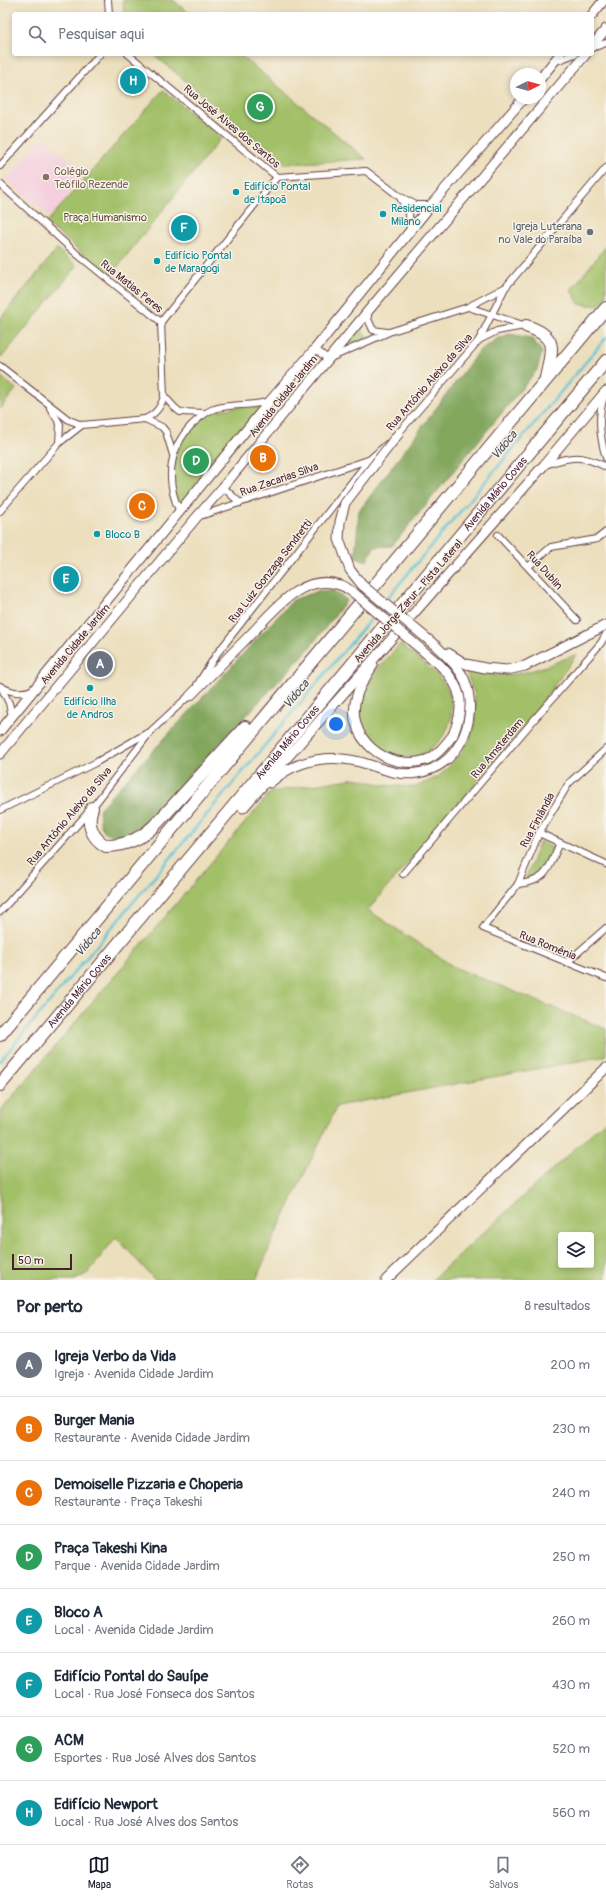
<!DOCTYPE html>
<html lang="pt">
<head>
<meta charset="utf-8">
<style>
  :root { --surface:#fff; --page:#f2f2f3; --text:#1f2937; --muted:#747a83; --line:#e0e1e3; --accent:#111827 }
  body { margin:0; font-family:Pangolin,sans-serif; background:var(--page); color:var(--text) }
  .controls { position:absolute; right:12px; bottom:12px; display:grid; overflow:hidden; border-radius:4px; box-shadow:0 2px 6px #0003 }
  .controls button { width:36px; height:36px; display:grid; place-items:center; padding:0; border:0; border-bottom:1px solid var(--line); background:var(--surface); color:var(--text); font:20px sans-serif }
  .compass { position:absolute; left:510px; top:68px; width:36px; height:36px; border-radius:50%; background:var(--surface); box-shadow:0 2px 6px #0003; rotate:85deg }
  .scale { position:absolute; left:12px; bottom:10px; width:60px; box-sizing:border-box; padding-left:4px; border:2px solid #4a1f2b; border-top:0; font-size:11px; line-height:14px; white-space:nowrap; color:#4a1f2b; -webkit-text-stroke:3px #f7f3e8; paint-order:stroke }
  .you { position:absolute; left:336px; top:724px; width:14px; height:14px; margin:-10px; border:3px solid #fff; border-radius:50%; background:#1a73e8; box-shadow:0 0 0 6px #1a73e833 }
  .badge { display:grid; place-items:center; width:26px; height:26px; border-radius:50%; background:var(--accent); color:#fff; font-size:13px; font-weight:700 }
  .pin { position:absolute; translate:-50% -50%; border:2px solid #fff; box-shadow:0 1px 4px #0006 }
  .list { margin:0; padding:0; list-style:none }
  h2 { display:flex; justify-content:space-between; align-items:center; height:52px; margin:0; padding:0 16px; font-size:17px }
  h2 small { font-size:13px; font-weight:400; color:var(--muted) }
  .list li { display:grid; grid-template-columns:26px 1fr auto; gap:12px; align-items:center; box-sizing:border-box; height:64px; padding:0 16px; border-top:1px solid var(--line) }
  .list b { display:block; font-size:15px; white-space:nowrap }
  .list p { margin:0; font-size:13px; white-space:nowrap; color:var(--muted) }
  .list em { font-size:13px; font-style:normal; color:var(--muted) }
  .icon { flex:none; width:22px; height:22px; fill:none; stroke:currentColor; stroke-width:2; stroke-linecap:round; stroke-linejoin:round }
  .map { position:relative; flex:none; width:606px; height:1280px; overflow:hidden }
  .search { position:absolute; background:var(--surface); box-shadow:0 2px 6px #0003; left:12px; right:12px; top:12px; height:44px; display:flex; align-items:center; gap:10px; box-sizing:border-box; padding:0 14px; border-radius:4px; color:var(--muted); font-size:15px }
  .sheet { height:564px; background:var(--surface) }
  nav { display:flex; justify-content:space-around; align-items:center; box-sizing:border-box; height:56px; border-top:1px solid var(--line); background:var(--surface); font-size:11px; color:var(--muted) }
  nav a { display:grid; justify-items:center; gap:2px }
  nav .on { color:var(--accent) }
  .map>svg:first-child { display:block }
  .built { fill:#f4cfde }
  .green { fill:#a2c068; stroke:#76704a; fill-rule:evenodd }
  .forest { fill:#81a65c; stroke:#666244 }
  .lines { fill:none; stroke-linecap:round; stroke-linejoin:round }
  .stream { stroke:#59c1d6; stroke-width:2.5 }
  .street-casing { stroke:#623c41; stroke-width:8 }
  .secondary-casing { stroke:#623c41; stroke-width:11 }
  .highway-casing { stroke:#623c41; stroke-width:14 }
  .street { stroke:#fff; stroke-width:6 }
  .secondary { stroke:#fff; stroke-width:9 }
  .highway { stroke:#fff; stroke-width:12 }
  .secondary-bridge-casing { stroke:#623c41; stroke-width:11; stroke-linecap:butt }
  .secondary-bridge { stroke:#fff; stroke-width:9 }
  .education-dot { fill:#8d6e63; stroke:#f7f3e8; stroke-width:1.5 }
  .culture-dot { fill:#0f9aa8; stroke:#f7f3e8; stroke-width:1.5 }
  .worship-dot { fill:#6b7280; stroke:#f7f3e8; stroke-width:1.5 }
  .labels { text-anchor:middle; stroke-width:3; stroke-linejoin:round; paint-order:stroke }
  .street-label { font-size:11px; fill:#4a1f2b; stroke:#f7f3e8 }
  .education-label { font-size:11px; fill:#785e54; stroke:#f7f3e8; text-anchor:start }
  .culture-label { font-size:11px; fill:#0d838f; stroke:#f7f3e8; text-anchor:start }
  .park-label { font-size:11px; fill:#644f3d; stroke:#f7f3e8 }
  .worship-label { font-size:11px; fill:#5b616d; stroke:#f7f3e8; text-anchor:end }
  .water-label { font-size:12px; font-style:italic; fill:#4e505e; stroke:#f7f3e8 }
</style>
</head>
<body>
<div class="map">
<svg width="606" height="1280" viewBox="0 0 606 1280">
  <rect width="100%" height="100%" fill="#f7f3e8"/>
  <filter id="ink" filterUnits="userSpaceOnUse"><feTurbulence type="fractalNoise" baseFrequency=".025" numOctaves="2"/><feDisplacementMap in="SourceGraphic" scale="8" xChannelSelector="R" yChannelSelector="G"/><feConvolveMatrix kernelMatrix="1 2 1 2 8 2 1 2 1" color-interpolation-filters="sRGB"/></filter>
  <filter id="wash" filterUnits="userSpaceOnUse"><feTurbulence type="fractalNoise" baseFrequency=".012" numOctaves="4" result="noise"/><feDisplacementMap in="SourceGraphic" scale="16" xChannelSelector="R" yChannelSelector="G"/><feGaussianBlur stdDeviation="0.9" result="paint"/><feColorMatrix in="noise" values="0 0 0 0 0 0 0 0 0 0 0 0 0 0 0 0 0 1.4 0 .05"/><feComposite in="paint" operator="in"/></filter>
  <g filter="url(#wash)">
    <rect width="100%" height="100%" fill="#ecdfbd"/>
    <!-- built -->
    <path class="built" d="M42,137l44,36 -36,44 -44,-37z"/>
    <!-- green -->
    <g class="green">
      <path d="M123,0h50l17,14h-66z"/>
      <path d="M153,54h86l127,105 -80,5z"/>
      <path d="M163,90l58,48 -111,138 -64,-53z"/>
      <path d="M606,246v51l-8,9 -19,-2 -8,-14z"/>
      <path d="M57,249l20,17 -75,91 -2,-2v-36z"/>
      <path d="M360,327l5,8 4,2 -29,12z"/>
      <path d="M0,376l16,13 -16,20z"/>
      <path d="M270,401l-90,111 -9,-35 7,-34 27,-30z"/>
      <path d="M400,644c17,14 39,27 49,48 3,7 3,17 2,24 -2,21 -25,44 -48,41 -25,-3 -45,-27 -42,-53 1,-20 26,-45 39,-60z"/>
      <path d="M577,654l-47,65 -162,191 86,57 152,62v27l-269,50 -63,131 -18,43h-101l-39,-43 -28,36 -13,7h-75v-169l271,-319 84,-14 28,7 32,2 23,-10 23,-23 14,-27v-31l-9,-25c48,10 67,0 111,-17z"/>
      <path d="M540,842l13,6 -13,26 -15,5z"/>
      <path d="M606,1120v160h-174zM561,1235h30v30h-30z"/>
    </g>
    <!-- forest -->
    <g class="forest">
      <path d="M509,334l23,4 10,14 -5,18 -145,176 -18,1 -7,14 -12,-4 4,-46 120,-160 18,-12z"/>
      <path d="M318,591h16l13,9 -40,51 -166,176c-14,9 -21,11 -37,6l-4,-11 -1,-13 194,-209z"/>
    </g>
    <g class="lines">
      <!-- stream -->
      <g class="stream">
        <path d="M385,601l221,-263"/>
        <path d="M0,1061l375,-447"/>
      </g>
    </g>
  </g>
  <g filter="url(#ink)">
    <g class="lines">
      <!-- street casing -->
      <g class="street-casing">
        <g id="street">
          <path d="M108,0l1,14"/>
          <path d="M592,48l14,-5"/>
          <path d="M128,54l149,123 89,-6 33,25"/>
          <path d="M556,61l19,-7"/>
          <path d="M0,166l100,-112"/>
          <path d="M0,184l78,71 83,67 3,74 10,11 6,5 25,1"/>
          <path d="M410,230l-1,-17 -10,-17 17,9h15"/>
          <path d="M468,307l58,19"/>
          <path d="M368,311v8l5,11 14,2"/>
          <path d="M161,322l116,-145"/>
          <path d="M479,340l18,-9 27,-5"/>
          <path d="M315,349l13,10 61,-27 79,-25 36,-19"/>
          <path d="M0,366l69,54 13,5 63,-6 17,8 4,5 7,23"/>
          <path d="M604,397c-7,20 -4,41 2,61"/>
          <path d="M50,408l10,16 -1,19"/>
          <path d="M145,419c11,-5 16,-12 19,-23"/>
          <path d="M396,436l83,-96 26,-52 101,-120"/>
          <path d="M545,465c26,-9 36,-11 61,2"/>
          <path d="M223,487l17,16"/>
          <path d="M0,511l59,-68 23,-18"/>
          <path d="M180,512c-16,-32 -11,-68 17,-92 5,-4 10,-9 17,-11 18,-6 37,-2 55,-8"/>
          <path d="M197,517l171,-57"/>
          <path d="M498,535l79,85"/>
          <path d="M529,566l22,-19 46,-8 9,-7"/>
          <path d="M197,685l19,-30 153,-195 18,-16"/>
          <path d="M0,686c12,7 20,8 32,4"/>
          <path d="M1,687l8,16 3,13"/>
          <path d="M606,749l-37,34 -30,50 -21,51 -35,44 123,50"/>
          <path d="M0,810l95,-47 52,-30"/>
          <path d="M539,833l67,31"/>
          <path d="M403,874l129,-152 69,-79 5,-9"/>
          <path d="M518,884c31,-3 30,-16 42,-41"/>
          <path d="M0,912l92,-104 59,-77 41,-38"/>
          <path d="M566,963l40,-35"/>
        </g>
      </g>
      <!-- secondary casing -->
      <g class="secondary-casing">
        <g id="secondary">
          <path d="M592,15l12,-15"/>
          <path d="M592,46l14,-17"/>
          <path d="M540,79l20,-25"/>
          <path d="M448,653l18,11 19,4 22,2 18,-4 81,-41"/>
          <path d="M373,665c-5,9 -13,19 -16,30 -14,42 29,77 69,65 11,-4 20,-16 27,-25"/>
          <path d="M190,696l62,-63"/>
          <path d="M0,731l270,-330 45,-52 116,-144 93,-107"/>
          <path d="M0,754l196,-236 27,-31 145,-176 218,-257"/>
          <path d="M270,783c28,-26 65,-30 100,-18 15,5 31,11 47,8 42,-6 61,-52 49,-89 -4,-15 -19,-27 -30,-38"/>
          <path d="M243,808l301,-343 62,-74"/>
          <path d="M386,1280l220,-212"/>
        </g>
      </g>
      <!-- highway casing -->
      <g class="highway-casing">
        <g id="highway">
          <path d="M526,326c33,11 26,23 20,52"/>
          <path d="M92,808c-6,16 0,30 14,38 21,0 38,-9 52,-24l87,-95"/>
          <path d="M0,1035l606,-727"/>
          <path id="s1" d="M0,1085l606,-724"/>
        </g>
      </g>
      <!-- street -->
      <use href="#street" class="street"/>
      <!-- secondary -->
      <use href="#secondary" class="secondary"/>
      <!-- highway -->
      <use href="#highway" class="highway"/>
      <!-- secondary-bridge casing -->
      <g class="secondary-bridge-casing">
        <g id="secondary-bridge">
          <path d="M399,433l-54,70 -5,19 -1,17 11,31 12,15 74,61"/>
          <path d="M252,633c22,-23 51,-61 88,-48 5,1 9,5 14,8l86,72c23,23 25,40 13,70"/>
        </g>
      </g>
      <!-- secondary-bridge -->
      <use href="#secondary-bridge" class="secondary-bridge"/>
    </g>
  </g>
  <!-- markers -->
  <circle class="education-dot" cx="46" cy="177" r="4"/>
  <g class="culture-dot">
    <circle cx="236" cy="192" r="4"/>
    <circle cx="383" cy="214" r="4"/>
    <circle cx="157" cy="261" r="4"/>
    <circle cx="97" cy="534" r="4"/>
    <circle cx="90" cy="688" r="4"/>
  </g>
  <circle class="worship-dot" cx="590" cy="232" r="4"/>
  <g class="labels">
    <!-- street labels -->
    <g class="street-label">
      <text transform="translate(232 126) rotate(40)" y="4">Rua José Alves dos Santos</text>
      <text transform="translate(132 286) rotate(39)" y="4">Rua Matias Peres</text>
      <text transform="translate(429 382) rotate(-49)" y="4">Rua Antônio Aleixo da Silva</text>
      <text transform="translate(283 396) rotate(-51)" y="4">Avenida Cidade Jardim</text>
      <text transform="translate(279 479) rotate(-19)" y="4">Rua Zacarias Silva</text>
      <text dy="4" stroke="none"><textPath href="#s1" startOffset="771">Avenida Mário Covas</textPath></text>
      <text transform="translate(545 570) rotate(48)" y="4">Rua Dublin</text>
      <text transform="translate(270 571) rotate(-52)" y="4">Rua Luiz Gonzaga Sendretti</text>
      <text transform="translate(408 601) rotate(-49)" y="4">Avenida Jorge Zarur - Pista Lateral</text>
      <text transform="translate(75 644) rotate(-50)" y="4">Avenida Cidade Jardim</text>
      <text dy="4" stroke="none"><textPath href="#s1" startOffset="447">Avenida Mário Covas</textPath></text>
      <text transform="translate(497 748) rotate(-50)" y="4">Rua Amsterdam</text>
      <text transform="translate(69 816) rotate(-50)" y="4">Rua Antônio Aleixo da Silva</text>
      <text transform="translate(537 820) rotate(-62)" y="4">Rua Finlândia</text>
      <text transform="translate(548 945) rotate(22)" y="4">Rua Romênia</text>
      <text dy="4" stroke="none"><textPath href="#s1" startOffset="123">Avenida Mário Covas</textPath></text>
    </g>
    <!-- education labels -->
    <g class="education-label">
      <text x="54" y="175">Colégio<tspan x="54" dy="13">Teófilo Rezende</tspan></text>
    </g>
    <!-- culture labels -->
    <g class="culture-label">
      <text x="244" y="190">Edifício Pontal<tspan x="244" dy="13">de Itapoã</tspan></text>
      <text x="391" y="212">Residencial<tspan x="391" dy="13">Milano</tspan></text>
      <text x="165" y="259">Edifício Pontal<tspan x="165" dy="13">de Maragogi</tspan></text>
      <text x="105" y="538">Bloco B</text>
      <text x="90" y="705" text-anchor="middle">Edifício Ilha<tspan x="90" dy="13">de Andros</tspan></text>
    </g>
    <!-- park labels -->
    <g class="park-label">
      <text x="105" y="221">Praça Humanismo</text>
    </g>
    <!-- worship labels -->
    <g class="worship-label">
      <text x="582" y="230">Igreja Luterana<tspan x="582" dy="13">no Vale do Paraíba</tspan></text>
    </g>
    <!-- water labels -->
    <g class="water-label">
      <text transform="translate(504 445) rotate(-50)" y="4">Vidoca</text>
      <text transform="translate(296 694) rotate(-50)" y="4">Vidoca</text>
      <text transform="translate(88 942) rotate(-50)" y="4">Vidoca</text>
    </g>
  </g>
</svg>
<div class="controls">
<button><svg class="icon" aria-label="layers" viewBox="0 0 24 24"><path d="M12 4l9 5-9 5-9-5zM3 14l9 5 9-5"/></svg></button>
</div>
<svg class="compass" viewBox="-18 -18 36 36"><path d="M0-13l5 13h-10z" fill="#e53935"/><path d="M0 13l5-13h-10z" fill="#747a83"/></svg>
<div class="scale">50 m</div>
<div class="you"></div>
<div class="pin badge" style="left:100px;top:664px;background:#6b7280">A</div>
<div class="pin badge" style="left:263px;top:458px;background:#e8710a">B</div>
<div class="pin badge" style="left:142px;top:506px;background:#e8710a">C</div>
<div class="pin badge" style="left:196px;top:461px;background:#2e9e5b">D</div>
<div class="pin badge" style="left:66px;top:579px;background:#0f9aa8">E</div>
<div class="pin badge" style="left:184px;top:228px;background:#0f9aa8">F</div>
<div class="pin badge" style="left:260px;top:107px;background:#2e9e5b">G</div>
<div class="pin badge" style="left:133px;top:81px;background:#0f9aa8">H</div>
<div class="search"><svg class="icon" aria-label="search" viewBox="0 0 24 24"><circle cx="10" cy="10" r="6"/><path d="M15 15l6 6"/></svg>Pesquisar aqui</div>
</div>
<section class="sheet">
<h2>Por perto<small>8 resultados</small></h2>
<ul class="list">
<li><span class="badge" style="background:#6b7280">A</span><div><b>Igreja Verbo da Vida</b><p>Igreja · Avenida Cidade Jardim</p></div><em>200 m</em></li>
<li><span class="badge" style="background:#e8710a">B</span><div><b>Burger Mania</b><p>Restaurante · Avenida Cidade Jardim</p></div><em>230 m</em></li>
<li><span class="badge" style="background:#e8710a">C</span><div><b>Demoiselle Pizzaria e Choperia</b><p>Restaurante · Praça Takeshi</p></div><em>240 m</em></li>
<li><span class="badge" style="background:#2e9e5b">D</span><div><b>Praça Takeshi Kina</b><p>Parque · Avenida Cidade Jardim</p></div><em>250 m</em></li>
<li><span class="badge" style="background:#0f9aa8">E</span><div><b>Bloco A</b><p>Local · Avenida Cidade Jardim</p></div><em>260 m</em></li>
<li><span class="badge" style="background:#0f9aa8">F</span><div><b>Edifício Pontal do Sauípe</b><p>Local · Rua José Fonseca dos Santos</p></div><em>430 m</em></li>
<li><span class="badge" style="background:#2e9e5b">G</span><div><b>ACM</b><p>Esportes · Rua José Alves dos Santos</p></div><em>520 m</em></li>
<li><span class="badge" style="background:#0f9aa8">H</span><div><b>Edifício Newport</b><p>Local · Rua José Alves dos Santos</p></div><em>560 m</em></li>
</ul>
</section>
<nav>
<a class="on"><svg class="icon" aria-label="map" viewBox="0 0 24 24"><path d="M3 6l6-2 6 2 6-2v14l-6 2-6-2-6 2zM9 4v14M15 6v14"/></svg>Mapa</a>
<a><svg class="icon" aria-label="directions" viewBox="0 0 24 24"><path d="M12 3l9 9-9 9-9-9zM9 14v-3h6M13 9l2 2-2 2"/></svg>Rotas</a>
<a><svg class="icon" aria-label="saved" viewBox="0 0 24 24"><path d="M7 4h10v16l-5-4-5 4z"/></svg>Salvos</a>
</nav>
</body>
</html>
